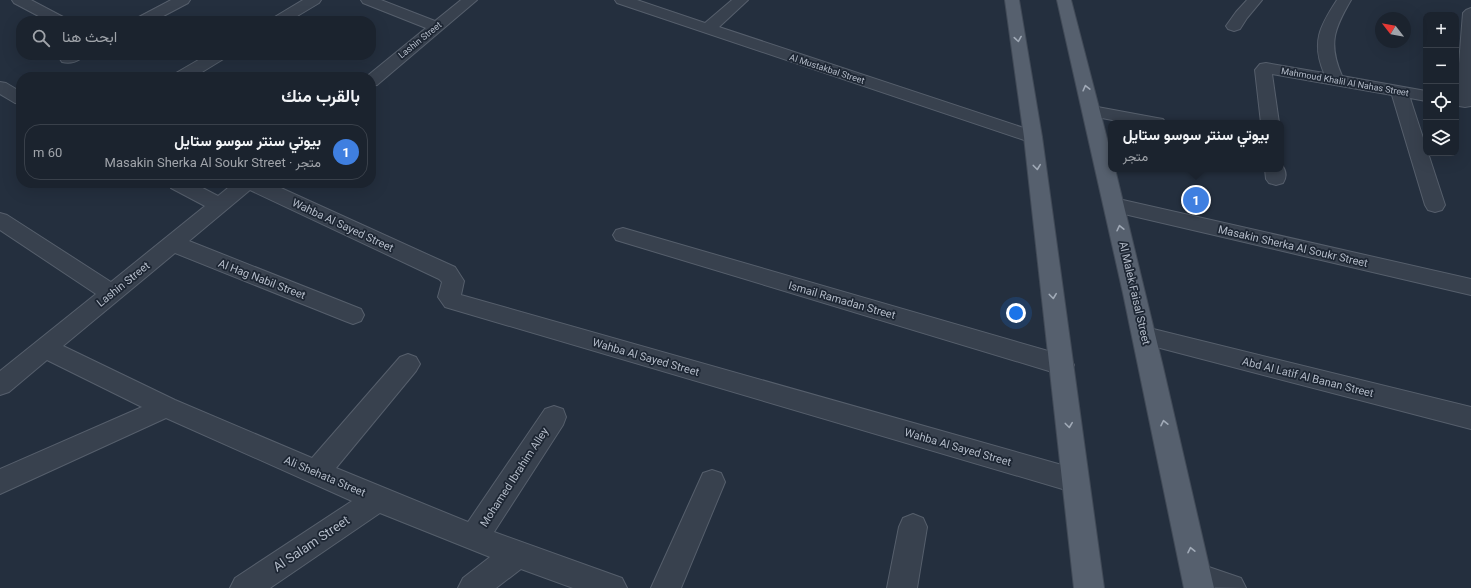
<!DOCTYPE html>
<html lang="ar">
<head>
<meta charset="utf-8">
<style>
  :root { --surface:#1b232e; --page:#282f3a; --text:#f1f3f6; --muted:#a0a4aa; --line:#39404a; --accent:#0b8043 }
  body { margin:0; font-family:Roboto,Vazirmatn,sans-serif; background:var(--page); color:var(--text); direction:rtl }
  .controls { position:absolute; right:12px; top:12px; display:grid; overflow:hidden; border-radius:8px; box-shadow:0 4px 16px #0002 }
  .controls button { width:36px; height:36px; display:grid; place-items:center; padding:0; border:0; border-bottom:1px solid var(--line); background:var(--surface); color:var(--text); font:20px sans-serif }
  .compass { position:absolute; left:1375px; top:12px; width:36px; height:36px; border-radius:50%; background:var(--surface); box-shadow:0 4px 16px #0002; rotate:301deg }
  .you { position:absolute; left:1016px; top:313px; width:14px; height:14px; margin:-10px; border:3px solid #fff; border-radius:50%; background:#1a73e8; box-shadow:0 0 0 6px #1a73e833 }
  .badge { display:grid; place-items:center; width:26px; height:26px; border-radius:50%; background:var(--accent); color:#fff; font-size:13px; font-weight:700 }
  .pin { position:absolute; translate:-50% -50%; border:2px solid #fff; box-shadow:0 1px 4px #0006 }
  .popup { position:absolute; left:1108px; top:120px; width:176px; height:52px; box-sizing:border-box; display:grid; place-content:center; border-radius:8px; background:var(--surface); filter:drop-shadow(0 1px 3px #0005); font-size:13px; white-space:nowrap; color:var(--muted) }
  .popup b { font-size:15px; color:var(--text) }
  .popup::after { content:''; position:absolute; left:50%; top:100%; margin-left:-8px; border:8px solid transparent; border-top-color:var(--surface) }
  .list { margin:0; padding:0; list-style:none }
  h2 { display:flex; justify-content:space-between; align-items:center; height:52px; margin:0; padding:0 16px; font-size:17px }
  h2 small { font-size:13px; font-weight:400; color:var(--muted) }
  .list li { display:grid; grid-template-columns:26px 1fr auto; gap:12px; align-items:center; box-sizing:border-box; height:56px; margin:0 8px 8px; padding:0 8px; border:1px solid var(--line); border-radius:16px }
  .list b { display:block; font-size:15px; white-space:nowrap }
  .list p { margin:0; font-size:13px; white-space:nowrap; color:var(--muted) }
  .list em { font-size:13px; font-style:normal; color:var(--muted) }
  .icon { flex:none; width:22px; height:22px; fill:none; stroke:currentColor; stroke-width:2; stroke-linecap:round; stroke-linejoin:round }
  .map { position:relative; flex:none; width:1471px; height:588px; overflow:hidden; direction:ltr }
  .search { position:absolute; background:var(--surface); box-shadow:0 4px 16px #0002; left:16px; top:16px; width:360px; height:44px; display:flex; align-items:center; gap:10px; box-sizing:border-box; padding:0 14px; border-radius:16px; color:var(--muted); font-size:15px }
  .panel { position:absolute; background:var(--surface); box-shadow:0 4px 16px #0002; left:16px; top:72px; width:360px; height:116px; border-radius:16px; direction:rtl }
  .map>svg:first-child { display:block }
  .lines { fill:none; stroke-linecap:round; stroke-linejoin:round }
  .street-casing { stroke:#565f6c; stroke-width:2 }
  .primary-casing { stroke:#414a57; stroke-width:2 }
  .street { fill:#38414e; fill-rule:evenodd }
  .primary { fill:#56606e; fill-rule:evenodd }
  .oneway { stroke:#a1aab7 }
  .labels { text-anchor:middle; stroke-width:3.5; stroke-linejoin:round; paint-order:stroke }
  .far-street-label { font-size:9px; fill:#b4bcc9; stroke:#1d2633 }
  .street-label { font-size:11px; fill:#b4bcc9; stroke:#1d2633 }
  .near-street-label { font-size:13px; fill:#b4bcc9; stroke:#1d2633 }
</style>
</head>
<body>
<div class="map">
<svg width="1471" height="588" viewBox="0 0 1471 588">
  <rect width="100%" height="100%" fill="#242f3e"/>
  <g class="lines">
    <!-- street casing -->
    <g class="street-casing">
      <g id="street">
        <path d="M12,0h19l34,18 3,3h-20l-34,-18z"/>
        <path d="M171,0h19l-2,3 -34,18h-20l3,-3z"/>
        <path d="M303,0h18l-2,3 -30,18h-19l3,-3z"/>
        <path d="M361,0h20l54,21 26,-21h16l-100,85 -6,1v-9h-5l60,-49 -63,-25z"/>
        <path d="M615,0h22l68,23 27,-23h16l-29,27 320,106 3,4 -3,4 -6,2 -6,-2 -410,-138z"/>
        <path d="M1247,0h15l-15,18 -7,11 -6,2 -6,-2 -2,-3 10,-14z"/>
        <path d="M1337,0h14c-17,29 -23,44 -9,76l84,15v10l-16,-3 16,49v6h2l17,52 -3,5 -7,2 -7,-2 -3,-5 -33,-110 -120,-21 7,49h-18l-6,-53 5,-6 6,-1 58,10c-13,-31 -4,-47 13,-73z"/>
        <path d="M1471,8v98l-6,1 -6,-1 -3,-4 7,-89 3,-3z"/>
        <path d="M63,55h21c-5,7 -14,9 -22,7l-2,-3z"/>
        <path d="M207,55h20l-2,3 -31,19h-20l2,-4z"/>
        <path d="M0,82l6,1 15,9v12l-6,-1 -15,-9z"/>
        <path d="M1092,106l65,12 6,1 3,4h-38l-42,-8 -3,-4 3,-4z"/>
        <path d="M1281,164c5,6 6,13 2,19l-7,2 -7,-2 -3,-4 -1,-10h16z"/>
        <path d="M168,183h25l25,13 16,-13h36l185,84 9,14 -3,14 615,174 9,3 4,9 -4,9 -9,3 -631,-186 -7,-10 4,-15 -3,-3 -189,-89 -61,51 172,68 3,6 -3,6 -8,3 -8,-3 -170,-68 -112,93 112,54 137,58 88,-101 8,-3 8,3 4,7 -4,7 -80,97 132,54 77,-113 9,-3 9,3 3,8 -3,8 -69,107 128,46 5,10h-54l-52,-19 -25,19h-38l5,-10 27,-21 -110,-44 -110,75h-40l5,-10 117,-77 -186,-83 -166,76v-25l142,-62 -95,-47 -38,32 -9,3v-24l96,-77 -96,-64v-17l7,2 104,67 94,-76 -34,-18z"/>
        <path d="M1114,198l357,81v16l-364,-85 -3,-5 3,-5z"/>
        <path d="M623,228l439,127 8,3 4,7 -4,7 -8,3 -446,-135 -3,-5 3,-5z"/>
        <path d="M1145,327l326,80v22l-334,-87 -4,-6 4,-6z"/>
        <path d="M712,470l9,3 4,9 -44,106h-30l52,-115z"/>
        <path d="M913,514l10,4 4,9 -10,61h-30l12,-61 4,-9z"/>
        <path d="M1197,563l44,15 5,10 -59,-1 -4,-10 4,-10z"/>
      </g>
    </g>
    <!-- primary casing -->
    <g class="primary-casing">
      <g id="primary">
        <path d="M1005,0h14l23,137 62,451h-30l-50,-451z"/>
        <path d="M1057,0h14l40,154v15h4l48,198 51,221h-30l-61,-295z"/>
      </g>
    </g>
    <!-- street -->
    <use href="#street" class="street"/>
    <!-- primary -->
    <use href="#primary" class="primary"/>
  </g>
  <!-- one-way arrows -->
  <defs><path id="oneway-chevron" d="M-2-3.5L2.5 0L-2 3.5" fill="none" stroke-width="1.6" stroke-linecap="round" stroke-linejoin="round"/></defs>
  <g class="oneway">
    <use href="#oneway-chevron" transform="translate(1018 39) rotate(81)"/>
    <use href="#oneway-chevron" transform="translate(1086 88) rotate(-104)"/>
    <use href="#oneway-chevron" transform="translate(1037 167) rotate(83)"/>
    <use href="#oneway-chevron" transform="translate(1120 228) rotate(-103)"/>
    <use href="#oneway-chevron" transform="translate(1053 296) rotate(83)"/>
    <use href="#oneway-chevron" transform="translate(1164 423) rotate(-102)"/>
    <use href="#oneway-chevron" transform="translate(1069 425) rotate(83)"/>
    <use href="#oneway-chevron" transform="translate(1191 550) rotate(-102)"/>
  </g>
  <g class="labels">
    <!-- far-street labels -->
    <g class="far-street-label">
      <text transform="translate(420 40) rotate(-39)" y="3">Lashin Street</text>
      <text transform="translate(827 69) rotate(18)" y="3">Al Mustakbal Street</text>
      <text transform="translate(1345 82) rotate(10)" y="3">Mahmoud Khalil Al Nahas Street</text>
    </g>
    <!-- street labels -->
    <g class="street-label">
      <text transform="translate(343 225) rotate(25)" y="4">Wahba Al Sayed Street</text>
      <text transform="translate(1293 246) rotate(13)" y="4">Masakin Sherka Al Soukr Street</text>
      <text transform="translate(262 279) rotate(21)" y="4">Al Hag Nabil Street</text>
      <text transform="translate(123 284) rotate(-39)" y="4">Lashin Street</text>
      <text transform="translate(1135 293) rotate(77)" y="4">Al Malek Faisal Street</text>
      <text transform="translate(842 300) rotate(16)" y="4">Ismail Ramadan Street</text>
      <text transform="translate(646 357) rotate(16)" y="4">Wahba Al Sayed Street</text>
      <text transform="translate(1308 377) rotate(14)" y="4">Abd Al Latif Al Banan Street</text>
      <text transform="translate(958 447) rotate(16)" y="4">Wahba Al Sayed Street</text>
      <text transform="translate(325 476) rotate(23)" y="4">Ali Shehata Street</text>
      <text transform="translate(514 477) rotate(-57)" y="4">Mohamed Ibrahim Alley</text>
    </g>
    <!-- near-street labels -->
    <g class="near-street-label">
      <text transform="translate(311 543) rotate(-34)" y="5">Al Salam Street</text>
    </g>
  </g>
</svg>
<div class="controls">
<button>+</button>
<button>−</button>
<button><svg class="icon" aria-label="locate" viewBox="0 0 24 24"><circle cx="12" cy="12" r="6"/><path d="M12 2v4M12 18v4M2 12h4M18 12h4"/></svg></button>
<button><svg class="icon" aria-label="layers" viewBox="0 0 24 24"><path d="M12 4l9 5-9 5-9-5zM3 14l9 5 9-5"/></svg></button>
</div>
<svg class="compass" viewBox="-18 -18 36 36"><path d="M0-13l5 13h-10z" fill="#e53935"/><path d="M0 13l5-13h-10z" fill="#a0a4aa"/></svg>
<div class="you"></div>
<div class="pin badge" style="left:1196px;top:200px;background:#3f7fe0">1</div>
<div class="popup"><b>بيوتي سنتر سوسو ستايل</b>متجر</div>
<div class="search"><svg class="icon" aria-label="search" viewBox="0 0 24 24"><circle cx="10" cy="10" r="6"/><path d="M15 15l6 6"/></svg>ابحث هنا</div>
<section class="panel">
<h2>بالقرب منك<small></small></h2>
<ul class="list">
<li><span class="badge" style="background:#3f7fe0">1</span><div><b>بيوتي سنتر سوسو ستايل</b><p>متجر · Masakin Sherka Al Soukr Street</p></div><em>60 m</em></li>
</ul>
</section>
</div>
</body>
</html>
